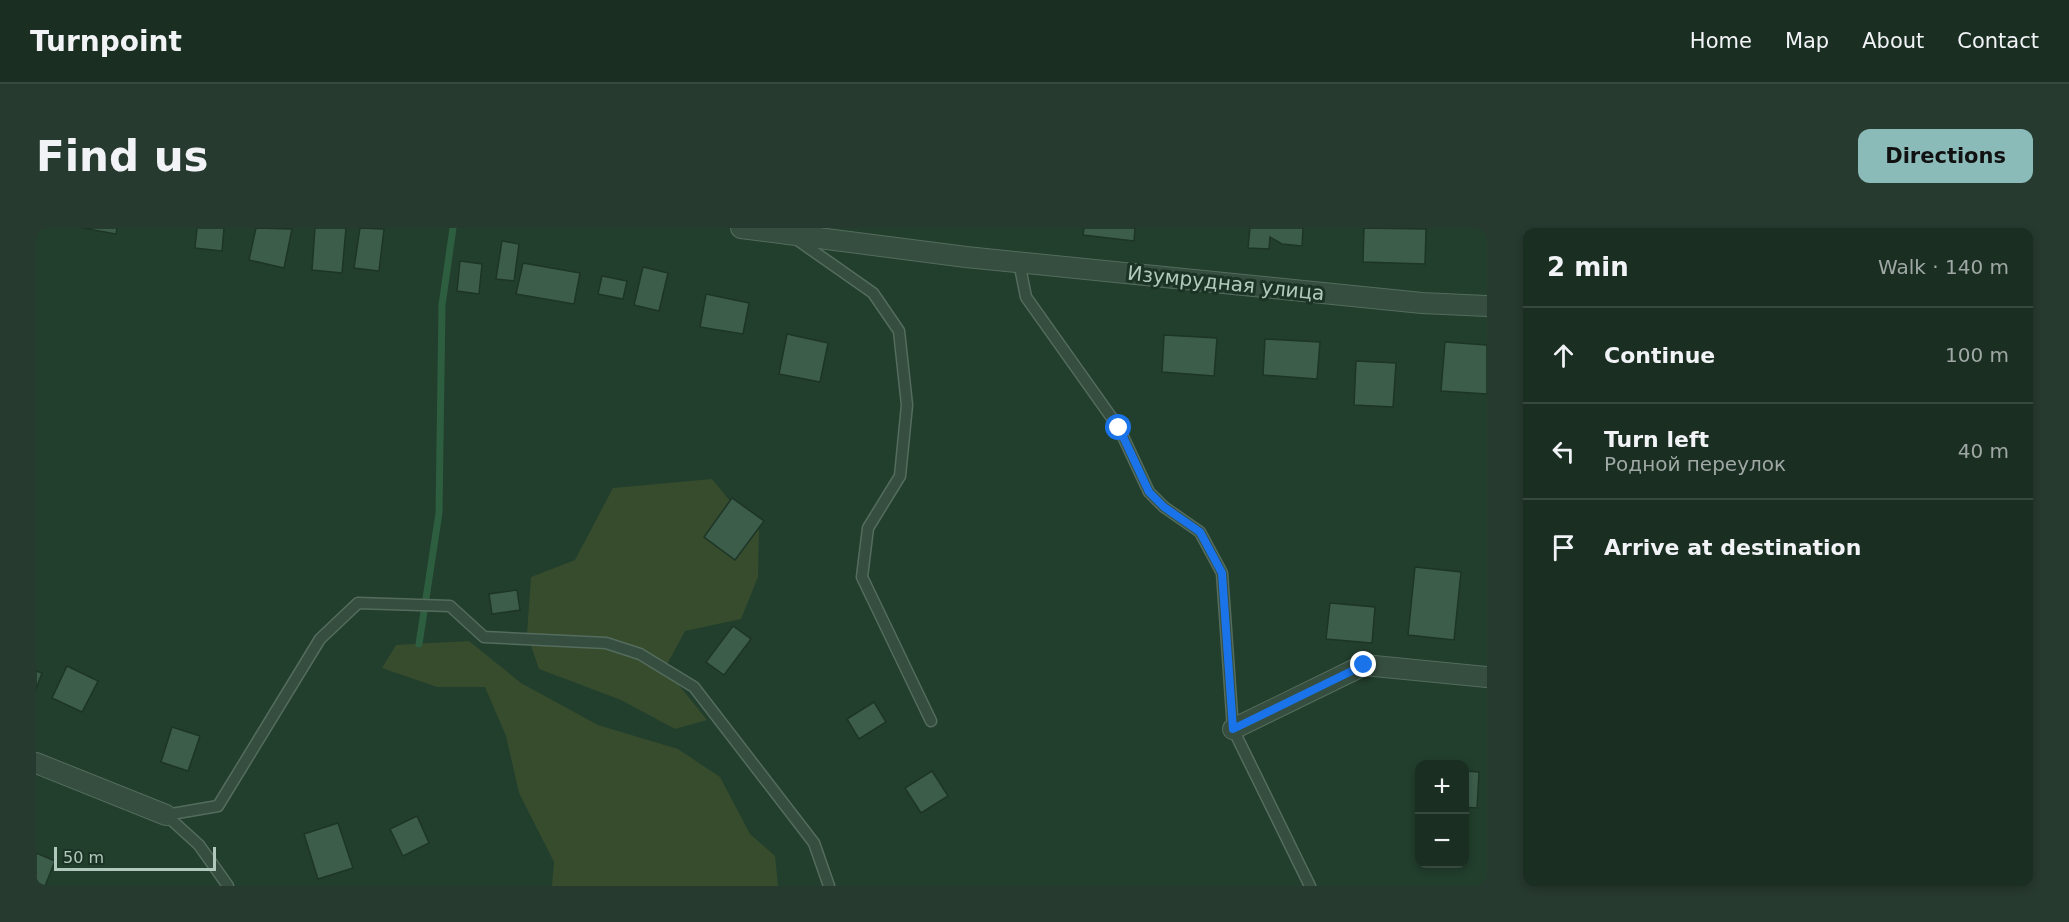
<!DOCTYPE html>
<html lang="en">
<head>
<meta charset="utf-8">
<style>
  :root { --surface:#1a2e22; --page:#273a2f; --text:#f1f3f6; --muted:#9fa8a5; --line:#384a40; --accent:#8bbbb9 }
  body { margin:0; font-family:"DejaVu Sans",sans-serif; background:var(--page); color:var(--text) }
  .controls { position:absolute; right:18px; bottom:18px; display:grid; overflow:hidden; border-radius:12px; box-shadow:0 3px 9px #0003 }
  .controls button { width:54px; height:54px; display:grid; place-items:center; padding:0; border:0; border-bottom:2px solid var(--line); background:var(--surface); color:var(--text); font:30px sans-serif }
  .scale { position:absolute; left:18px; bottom:15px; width:162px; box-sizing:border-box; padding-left:6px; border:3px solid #b1c9bc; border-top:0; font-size:16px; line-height:21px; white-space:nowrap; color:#b1c9bc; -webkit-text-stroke:4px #1b3324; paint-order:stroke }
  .stop { position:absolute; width:18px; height:18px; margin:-14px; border:4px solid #1a73e8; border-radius:50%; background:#fff }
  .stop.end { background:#1a73e8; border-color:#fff; box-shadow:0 2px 6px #0008 }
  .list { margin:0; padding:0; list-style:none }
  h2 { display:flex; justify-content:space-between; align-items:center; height:78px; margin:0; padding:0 24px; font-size:26px }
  h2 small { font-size:20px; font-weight:400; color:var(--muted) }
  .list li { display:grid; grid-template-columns:39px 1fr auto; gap:18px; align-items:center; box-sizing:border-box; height:96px; padding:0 24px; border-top:2px solid var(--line) }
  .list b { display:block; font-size:22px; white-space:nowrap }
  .list p { margin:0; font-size:20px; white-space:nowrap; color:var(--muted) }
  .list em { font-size:20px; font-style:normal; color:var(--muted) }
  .icon { flex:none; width:33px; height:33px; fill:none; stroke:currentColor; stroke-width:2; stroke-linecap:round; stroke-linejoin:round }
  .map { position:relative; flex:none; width:1451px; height:658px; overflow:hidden; border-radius:12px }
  header { display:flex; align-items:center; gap:36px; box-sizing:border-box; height:84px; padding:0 30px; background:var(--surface); border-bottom:2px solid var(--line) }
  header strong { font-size:28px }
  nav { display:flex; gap:33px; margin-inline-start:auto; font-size:21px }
  .intro { display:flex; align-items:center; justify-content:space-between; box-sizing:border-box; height:144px; padding:0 36px }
  h1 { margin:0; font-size:42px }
  .button { padding:15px 27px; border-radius:12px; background:var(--accent); color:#111; font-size:21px; font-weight:700 }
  main { display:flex; gap:36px; padding:0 36px }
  aside { flex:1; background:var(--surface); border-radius:12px; box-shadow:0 3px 9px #0003 }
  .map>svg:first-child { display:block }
  .green { fill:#364c2d }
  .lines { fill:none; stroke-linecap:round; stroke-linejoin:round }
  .stream { stroke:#2e5e40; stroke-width:7 }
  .building { fill:#3d5d4b; stroke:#1d3526; stroke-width:1.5 }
  .service-casing { stroke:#546c5d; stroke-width:13 }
  .minor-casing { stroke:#546c5d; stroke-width:22 }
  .service { stroke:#364e3f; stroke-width:10 }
  .minor { stroke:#364e3f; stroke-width:20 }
  .route { stroke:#1a73e8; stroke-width:8 }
  .labels { text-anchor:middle; stroke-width:6; stroke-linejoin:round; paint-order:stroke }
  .street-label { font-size:20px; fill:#b1c9bc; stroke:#1b3324 }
</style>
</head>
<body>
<header>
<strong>Turnpoint</strong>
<nav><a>Home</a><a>Map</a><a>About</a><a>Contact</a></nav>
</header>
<div class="intro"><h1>Find us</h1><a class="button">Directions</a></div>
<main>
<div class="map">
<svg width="1451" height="658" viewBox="0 0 1451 658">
  <rect width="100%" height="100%" fill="#223e2d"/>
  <!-- green -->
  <g class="green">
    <path d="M676,251l22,27 25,23 -1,48 -17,42 -56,12 -20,37 42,52 -32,9 -54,-29 -82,-31 -12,-35 4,-57 44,-17 38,-72z"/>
    <path d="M433,413l52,42 77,42 80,24 42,28 30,57 25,22 3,30h-226l2,-24 -35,-69 -13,-57 -21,-49h-48l-55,-19 14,-23z"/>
  </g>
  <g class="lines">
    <!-- stream -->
    <path class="stream" d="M383,416l20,-131 3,-208 11,-77"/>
  </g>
  <!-- building -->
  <g class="building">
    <path d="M46,0h35l-1,6z"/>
    <path d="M161,0h27l-2,23 -27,-3z"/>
    <path d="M220,0l36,1 -8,39 -35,-8z"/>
    <path d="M279,0h31l-4,45 -30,-3z"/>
    <path d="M324,0l24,1 -5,42 -25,-3z"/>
    <path d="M1048,0h51l-1,13 -51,-6z"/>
    <path d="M1214,0h53l-1,18 -20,-2 -12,-7 -1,12 -21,-1z"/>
    <path d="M1328,0l62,1 -1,35 -62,-2z"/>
    <path d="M466,13l17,3 -5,37 -18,-2z"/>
    <path d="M424,33l22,3 -3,30 -22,-3z"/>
    <path d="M487,35l57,10 -6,31 -58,-10z"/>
    <path d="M607,39l25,6 -9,38 -25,-6z"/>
    <path d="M566,48l25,5 -4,18 -25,-5z"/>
    <path d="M670,66l43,9 -6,31 -43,-7z"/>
    <path d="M751,106l41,9 -8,39 -41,-8z"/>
    <path d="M1128,107l53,3 -3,38 -52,-4z"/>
    <path d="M1229,111l55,3 -3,37 -54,-4z"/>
    <path d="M1409,114l42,3v49l-46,-3z"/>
    <path d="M1320,133l40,2 -3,44 -39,-2z"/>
    <path d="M696,270l32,23 -29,39 -31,-23z"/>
    <path d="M1379,339l46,5 -7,68 -46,-5z"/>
    <path d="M481,362l3,20 -28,4 -3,-20z"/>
    <path d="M1294,375l45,4 -3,36 -46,-4z"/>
    <path d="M697,398l18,13 -27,36 -18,-13z"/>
    <path d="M31,438l31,15 -16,31 -30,-14z"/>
    <path d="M0,443l6,2 -6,16z"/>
    <path d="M838,474l12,20 -27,17 -12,-20z"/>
    <path d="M136,499l28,9 -12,35 -27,-9z"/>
    <path d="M896,543l16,25 -27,17 -16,-25z"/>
    <path d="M1428,543l15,1 -2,36 -13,-1z"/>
    <path d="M381,588l12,27 -26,13 -13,-27z"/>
    <path d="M302,595l15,45 -35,11 -14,-45z"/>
    <path d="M0,625l19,8 -10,25 -9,-3z"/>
  </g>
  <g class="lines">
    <!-- service casing -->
    <g class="service-casing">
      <g id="service">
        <path d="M760,11l77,54 26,38 8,74 -7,71 -32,52 -6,49 69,144"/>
        <path d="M983,34l7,35 93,131 30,64 15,15 36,25 22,41 11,156 77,157"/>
        <path d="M130,587l52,-9 102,-167 38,-36 92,3 34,31 122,6 34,11 54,33 120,156 15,43"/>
        <path d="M130,587l33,30 29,41"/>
      </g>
    </g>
    <!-- minor casing -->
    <g class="minor-casing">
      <g id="minor">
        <path d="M705,0l225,29 456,46 65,3"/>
        <path d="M1197,501l131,-64 123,12"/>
        <path d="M0,535l130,52"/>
      </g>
    </g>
    <!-- service -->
    <use href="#service" class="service"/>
    <!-- minor -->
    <use href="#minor" class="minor"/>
  </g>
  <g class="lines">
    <!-- route -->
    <path class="route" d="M1083,200l30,64 15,15 36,25 22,41 11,156 131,-64"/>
  </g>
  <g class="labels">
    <!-- street labels -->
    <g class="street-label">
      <text transform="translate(1190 55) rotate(6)" y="7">Изумрудная улица</text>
    </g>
  </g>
</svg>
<div class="controls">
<button>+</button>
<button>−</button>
</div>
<div class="scale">50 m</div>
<div class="stop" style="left:1083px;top:200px"></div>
<div class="stop end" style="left:1328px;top:437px"></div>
</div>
<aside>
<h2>2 min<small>Walk · 140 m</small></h2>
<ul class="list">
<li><svg class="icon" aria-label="ahead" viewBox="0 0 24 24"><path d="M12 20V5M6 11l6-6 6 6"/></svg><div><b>Continue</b></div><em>100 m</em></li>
<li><svg class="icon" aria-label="left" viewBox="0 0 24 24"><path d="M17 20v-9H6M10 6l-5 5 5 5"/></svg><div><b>Turn left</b><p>Родной переулок</p></div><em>40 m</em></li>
<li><svg class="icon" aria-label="arrive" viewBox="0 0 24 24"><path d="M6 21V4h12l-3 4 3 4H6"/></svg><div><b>Arrive at destination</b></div></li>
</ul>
</aside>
</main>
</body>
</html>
